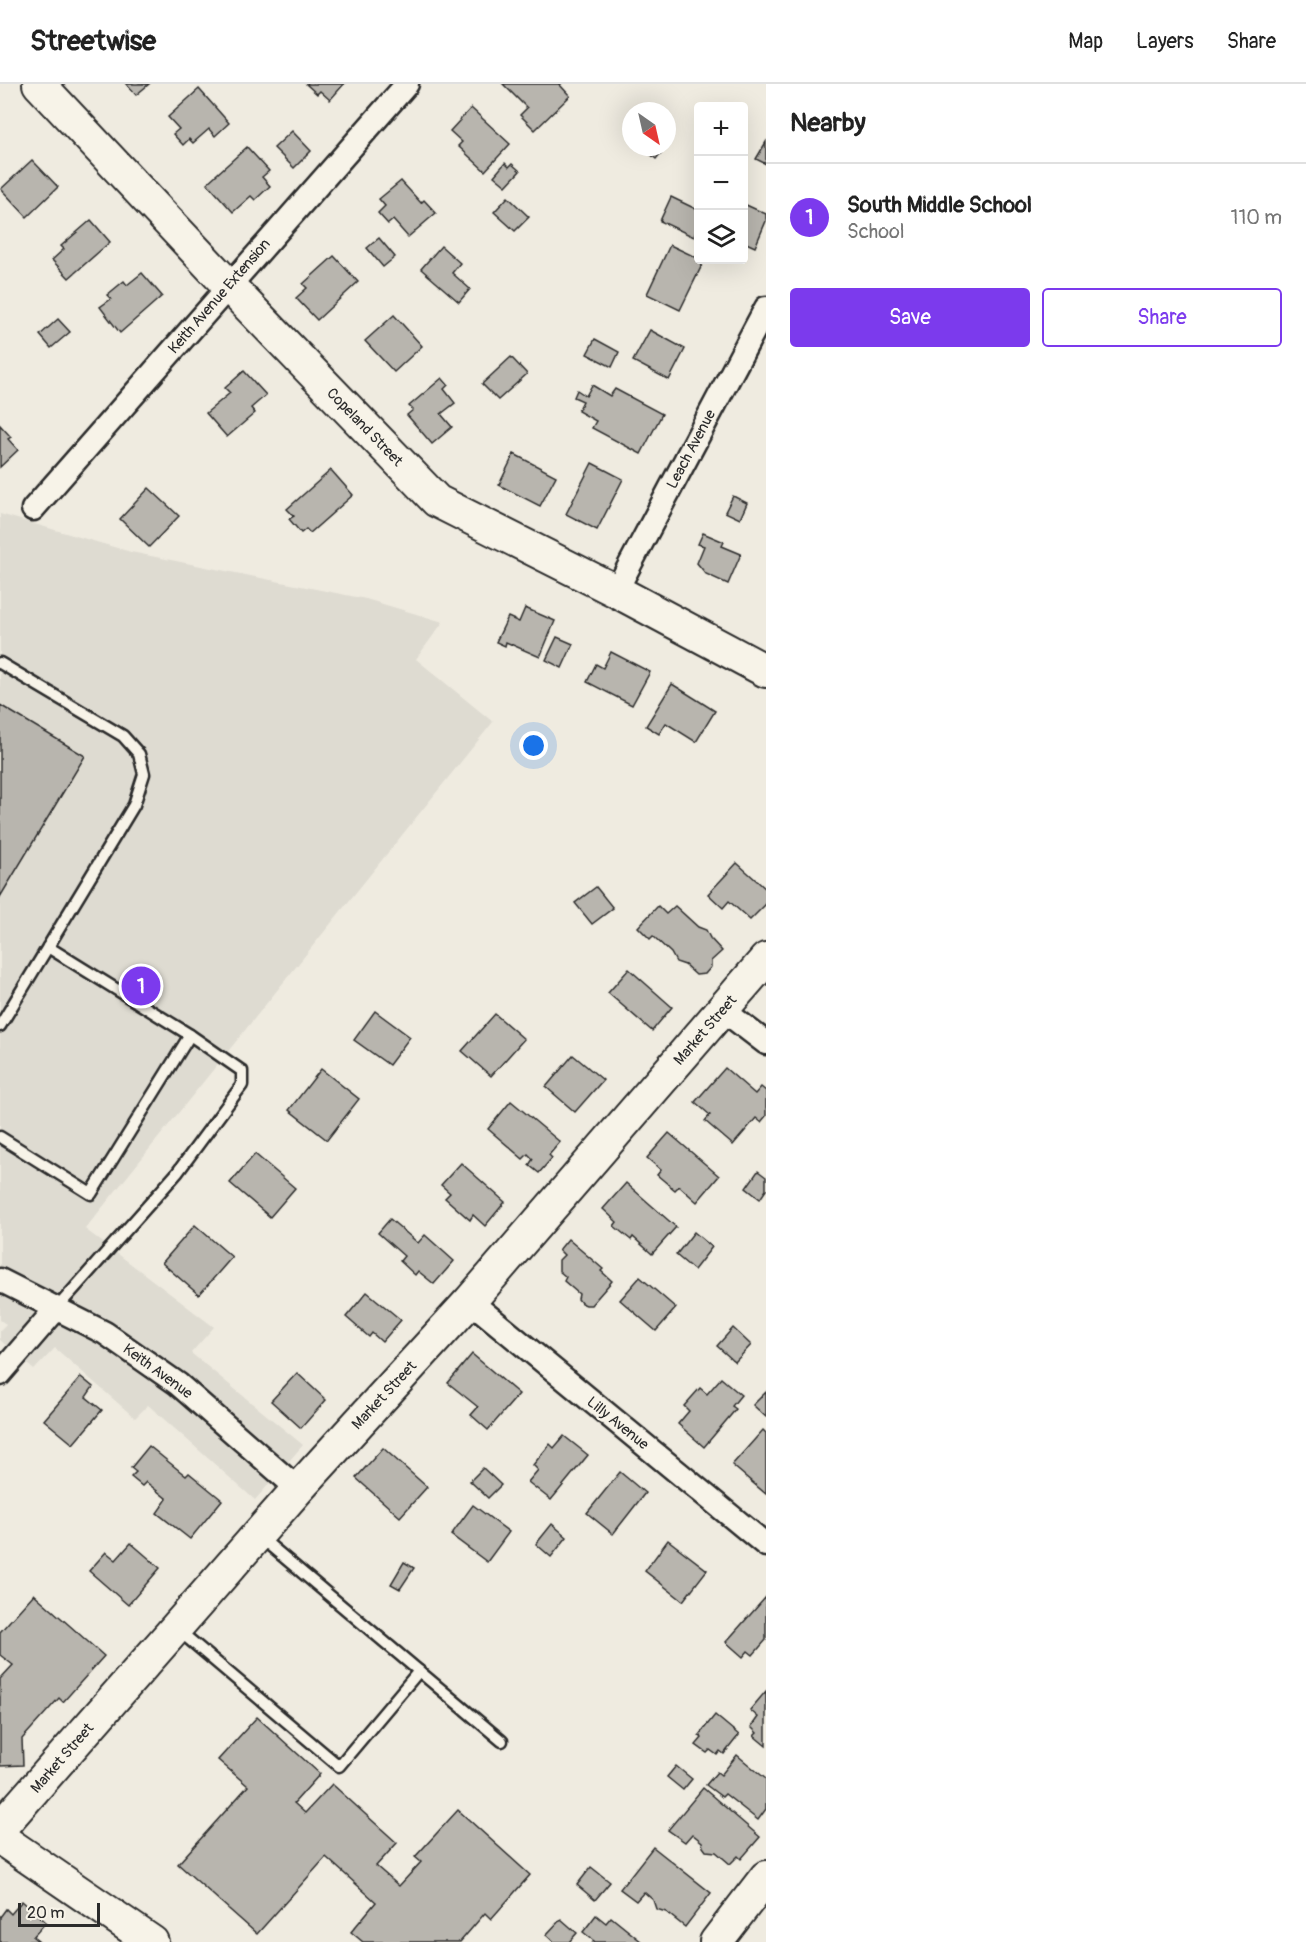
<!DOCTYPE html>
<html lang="en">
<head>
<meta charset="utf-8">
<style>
  :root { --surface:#fff; --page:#f6f6f6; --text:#222; --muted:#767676; --line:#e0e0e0; --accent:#7c3aed }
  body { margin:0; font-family:Pangolin,sans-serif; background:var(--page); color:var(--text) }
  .controls { position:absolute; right:18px; top:18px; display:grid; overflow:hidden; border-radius:6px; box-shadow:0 6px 24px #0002 }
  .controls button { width:54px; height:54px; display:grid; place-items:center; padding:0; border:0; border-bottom:2px solid var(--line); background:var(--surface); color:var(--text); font:30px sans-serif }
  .compass { position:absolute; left:622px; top:18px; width:54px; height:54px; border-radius:50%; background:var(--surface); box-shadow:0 6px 24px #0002; rotate:146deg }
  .scale { position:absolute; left:18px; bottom:15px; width:82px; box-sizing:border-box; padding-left:6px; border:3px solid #2b2b2b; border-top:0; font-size:16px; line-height:21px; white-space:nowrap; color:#2b2b2b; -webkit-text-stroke:4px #f7f3e8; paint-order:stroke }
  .you { position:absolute; left:534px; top:662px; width:21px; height:21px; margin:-15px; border:4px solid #fff; border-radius:50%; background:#1a73e8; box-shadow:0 0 0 9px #1a73e833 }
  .badge { display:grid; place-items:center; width:39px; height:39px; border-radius:50%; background:var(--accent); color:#fff; font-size:20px; font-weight:700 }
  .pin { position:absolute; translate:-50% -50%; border:3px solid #fff; box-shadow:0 2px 6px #0006 }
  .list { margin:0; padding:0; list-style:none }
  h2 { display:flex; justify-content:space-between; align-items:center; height:78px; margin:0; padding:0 24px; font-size:26px }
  h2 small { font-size:20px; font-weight:400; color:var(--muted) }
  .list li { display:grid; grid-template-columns:39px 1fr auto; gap:18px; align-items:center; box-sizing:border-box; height:108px; padding:0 24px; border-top:2px solid var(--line) }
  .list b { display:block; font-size:22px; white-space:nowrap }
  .list p { margin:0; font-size:20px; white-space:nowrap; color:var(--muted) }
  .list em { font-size:20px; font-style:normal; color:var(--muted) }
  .actions { display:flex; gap:12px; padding:18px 24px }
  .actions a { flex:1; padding:14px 0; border:2px solid var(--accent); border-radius:6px; text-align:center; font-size:21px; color:var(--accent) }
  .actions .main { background:var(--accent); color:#fff }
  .icon { flex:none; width:33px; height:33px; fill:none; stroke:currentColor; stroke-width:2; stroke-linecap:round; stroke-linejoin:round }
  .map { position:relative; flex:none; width:766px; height:1858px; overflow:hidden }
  header { display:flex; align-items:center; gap:36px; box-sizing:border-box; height:84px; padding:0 30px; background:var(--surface); border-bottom:2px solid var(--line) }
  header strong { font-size:28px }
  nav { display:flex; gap:33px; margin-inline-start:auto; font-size:21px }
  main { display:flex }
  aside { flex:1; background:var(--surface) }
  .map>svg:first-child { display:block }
  .built { fill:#dedbd1 }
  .building { fill:#b8b5ae; stroke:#2b2b2b; stroke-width:1.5 }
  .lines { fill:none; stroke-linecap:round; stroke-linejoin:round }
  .lane-casing { stroke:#2b2b2b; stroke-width:15 }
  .street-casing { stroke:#2b2b2b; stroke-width:27 }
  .secondary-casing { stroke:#2b2b2b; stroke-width:36 }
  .lane { stroke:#f7f3e8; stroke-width:10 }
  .street { stroke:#f7f3e8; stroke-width:22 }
  .secondary { stroke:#f7f3e8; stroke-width:32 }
  .labels { text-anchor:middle; stroke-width:4.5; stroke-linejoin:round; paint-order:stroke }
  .street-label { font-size:15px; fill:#2b2b2b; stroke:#f7f3e8 }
</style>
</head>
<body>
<header>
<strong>Streetwise</strong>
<nav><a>Map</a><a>Layers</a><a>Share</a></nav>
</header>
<main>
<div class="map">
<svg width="766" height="1858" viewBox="0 0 766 1858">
  <rect width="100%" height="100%" fill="#efebe0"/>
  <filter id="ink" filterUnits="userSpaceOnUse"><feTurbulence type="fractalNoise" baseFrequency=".0167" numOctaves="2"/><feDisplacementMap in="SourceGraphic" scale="12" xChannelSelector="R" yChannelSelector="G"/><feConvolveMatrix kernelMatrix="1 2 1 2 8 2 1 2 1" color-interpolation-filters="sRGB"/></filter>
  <g filter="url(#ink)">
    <!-- built -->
    <path class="built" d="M0,430l131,38 235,47 77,23 -27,37 77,63 -408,507 129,98 -23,26 112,92 -48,55 -107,-95 -13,13 -80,-70 -21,22 -34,-30v-10l6,-6 -6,-4z"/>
    <!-- building -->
    <g class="building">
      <path d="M126,0h23l-13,11z"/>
      <path d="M306,0h38l-14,16 -10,-9 -3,3z"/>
      <path d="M503,0h58l-1,1 10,11 -35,34 -15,-15 7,-7z"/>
      <path d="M199,5l30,34 -14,13 -6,-7 -16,14 -4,-4 -6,6 -10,-11 6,-5 -11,-12z"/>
      <path d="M471,24l39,36 -25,27 -27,-25 4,-4 -12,-11z"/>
      <path d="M292,47l19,20 -17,17 -20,-20z"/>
      <path d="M766,58v22l-10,-5z"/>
      <path d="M247,63l22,24 -7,6 8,9 -15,14 -4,-4 -18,16 -26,-29z"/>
      <path d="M642,63h22l1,1 -9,11z"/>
      <path d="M32,76l26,27 -31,30 -26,-28z"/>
      <path d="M505,79l4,4 3,-3 8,7 -14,15 -12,-10z"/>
      <path d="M401,97l20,22 3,-3 12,13 -28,24 -15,-17 -5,4 -10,-11 7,-7 -6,-7z"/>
      <path d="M508,113l21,20 -14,14 -21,-19z"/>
      <path d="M671,113l27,13v17l-4,10 -34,-16z"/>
      <path d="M744,120l22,10v7l-11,26 -11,-5z"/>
      <path d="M91,136l19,22 -41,36 -17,-18 12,-11 -3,-3z"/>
      <path d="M379,154l16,19 -12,10 -16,-19z"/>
      <path d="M670,161l34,16 -24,49 -33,-16z"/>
      <path d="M441,162l19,17 -8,10 18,16 -11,13 -38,-33z"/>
      <path d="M334,172l24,26 -41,38 -21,-22 11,-10 -4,-4z"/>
      <path d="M142,189l20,23 -42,37 -20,-26 11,-8 -4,-4 17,-14 3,4z"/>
      <path d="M394,231l28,31 -28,26 -29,-31z"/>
      <path d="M58,235l12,13 -19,16 -11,-13z"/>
      <path d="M650,246l35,19 -16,31 -36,-19z"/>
      <path d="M595,255l24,13 -7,15 -25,-13z"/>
      <path d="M511,273l16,17 -29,26 -16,-16z"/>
      <path d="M244,287l22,24 -15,13 4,5 -28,24 -21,-24 24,-20 -5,-5z"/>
      <path d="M442,294l6,7 -4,4 11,14 -14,11 11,13 -20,17 -25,-29 6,-5 -4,-4z"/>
      <path d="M592,301l18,11 5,-7 47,25 -21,40 -49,-26 4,-7 -18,-10 5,-10 -9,-4 3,-7 9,6z"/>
      <path d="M0,341l11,12 -3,2 10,11 -18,17z"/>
      <path d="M514,370l42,22 -16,30 -41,-21z"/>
      <path d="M592,379l31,16 -26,51 -31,-16z"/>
      <path d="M331,386l22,25 -43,38 -4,-4 -5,4 -12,-14 5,-3 -7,-7z"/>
      <path d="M149,404l30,28 -30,31 -29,-28z"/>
      <path d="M733,412l14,7 -7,16 -15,-7z"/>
      <path d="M703,449l21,9 -2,4 19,8 -13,30 -22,-10 -9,-11 7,-17 -6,-2z"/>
      <path d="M525,524l30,13 -15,36 -34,-15 -1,4 -9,-4 12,-25 11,5z"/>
      <path d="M557,553l16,7 -11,24 -16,-8z"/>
      <path d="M611,568l39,20 -18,33 -45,-23 9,-18 7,4z"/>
      <path d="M672,600l43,27 -19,31 -30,-19 -7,11 -13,-8z"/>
      <path d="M0,621l85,51 -85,141z"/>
      <path d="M737,779l29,26v15l-16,16 -21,-19 -6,7 -15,-14z"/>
      <path d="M596,803l17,21 -21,16 -17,-21z"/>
      <path d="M658,822l8,8 9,-8 23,21 8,3 4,8 12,13 -11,10v6l-6,7 -9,1 -11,-10 -9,-3 -5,-9 -18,-17 -3,3 -12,-12z"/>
      <path d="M629,885l43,38 -20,24 -44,-38z"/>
      <path d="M375,927l35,26 -21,28 -35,-25z"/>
      <path d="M495,930l29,25 -33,37 -29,-25z"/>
      <path d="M573,971l30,25 -28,32 -29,-25z"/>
      <path d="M725,984l30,26 6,-7 5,4v25l-5,6 -5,-4 -23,27 -28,-24 5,-6 -15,-13z"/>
      <path d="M321,985l38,30 -32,41 -38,-30z"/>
      <path d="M511,1017l49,41 -11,13 3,3 -13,15 -10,-8 4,-6 -5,-5 -5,5 -35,-30z"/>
      <path d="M669,1049l50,43 -22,26 -18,-16 -4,4 -18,-15 4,-5 -14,-12z"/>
      <path d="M255,1070l40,34 -25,29 -40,-34z"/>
      <path d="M461,1079l44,39 -20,24 -12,-11 -3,5 -25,-22 5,-5 -9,-8z"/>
      <path d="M758,1087l8,6v13l-6,9 -14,-11z"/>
      <path d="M626,1099l50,44 -24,27 -19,-17 -2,3 -17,-14 3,-4 -14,-13z"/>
      <path d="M390,1135l28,24 7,-8 29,26 -20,23 -16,-13 -3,4 -15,-14 4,-5 -26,-23z"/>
      <path d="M195,1141l37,32 -33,38 -37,-32z"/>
      <path d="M694,1148l18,15 -18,23 -18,-15z"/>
      <path d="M568,1155l35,30 -2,2 11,10 -21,24h-5l-5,-2 -3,-4 1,-5 -15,-13 2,-4 -7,-6v-11l5,-5 -5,-5z"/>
      <path d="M640,1193l36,31 -20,23 -36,-31z"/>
      <path d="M367,1208l34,28 -19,22 -10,-9 -3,4 -23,-20z"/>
      <path d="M733,1244l18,17 -16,17 -18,-16z"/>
      <path d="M472,1270l47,40 -31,36 -17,-15 7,-8 -30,-24z"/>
      <path d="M297,1289l29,27 -25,28 -30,-27z"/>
      <path d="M81,1293l12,10 -7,10 16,13 -29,34 -29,-24z"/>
      <path d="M721,1294l20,17 -9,11 4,3 -32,38 -26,-23 11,-13 -5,-5 16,-18 7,6z"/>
      <path d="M766,1308v25l-13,-12z"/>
      <path d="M763,1346l3,3v61l-34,-29z"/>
      <path d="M564,1352l24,19 -37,45 -23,-18 10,-12 -5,-5 17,-21 4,4z"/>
      <path d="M149,1362l37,30 3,-3 33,27 -32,39 -33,-26 10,-14 -21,-17 -4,4 -11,-9 5,-5 -5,-4z"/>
      <path d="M383,1364l44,39 -27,30 -44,-39z"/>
      <path d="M483,1384l18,17 -13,13 -18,-17z"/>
      <path d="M620,1388l25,21 -32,41 -26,-21z"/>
      <path d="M473,1421l36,27 -22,30 -36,-27z"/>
      <path d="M552,1440l15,13 -16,20 -15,-13z"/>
      <path d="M668,1456l39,30 -24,31 -38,-30z"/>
      <path d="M131,1459l29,25 -32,37 -39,-34 17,-19 10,8z"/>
      <path d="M404,1478l10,6 -14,21 -9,-5z"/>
      <path d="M34,1510l70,62 -41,46 -4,-4 -37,41 1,26 -23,1v-87l13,-14 -13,-10v-23z"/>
      <path d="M766,1513v43l-13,15 -5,-4 -5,6 -17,-15z"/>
      <path d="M766,1607v55l-12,-10 3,-3 -6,-6 7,-10 -8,-7z"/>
      <path d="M715,1631l24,20 -15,19 -4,-3 -3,4 -7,-5 -3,3 -11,-8 6,-7 -3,-3z"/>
      <path d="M257,1633l63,57 -26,29 11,10 27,-29 65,59 -21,23 23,20 22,-24 -6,-5 43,-47 72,65 -39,44 -6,-6 -25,29h-97l-12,-10 25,-30 -50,-45 -69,77 -79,-70 70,-78 -30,-26z"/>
      <path d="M737,1671l29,24v30l-8,11 -33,-26 -3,3 -16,-12 11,-13 4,3z"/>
      <path d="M676,1682l16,13 -9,11 -16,-13z"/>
      <path d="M703,1704l57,49 -19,22 -3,-3 -8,8 -14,-12 -10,-1 -3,-4 -1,-5 -10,-8 -7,8 -17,-12z"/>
      <path d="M653,1763l58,46 -26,34 -19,-15 -10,-3 -3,-9 -9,-8 -8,9 -16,-12z"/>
      <path d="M591,1783l19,15 -15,18 -18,-15z"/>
      <path d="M22,1817l24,21 -13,15 5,4 -38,1v-25l6,-8 5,5z"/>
      <path d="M596,1831l10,8 5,-6 31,25h-49l1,-1 -11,-9z"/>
      <path d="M561,1835l16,14 -8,9h-15l-8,-7z"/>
    </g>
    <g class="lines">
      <!-- lane casing -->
      <g class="lane-casing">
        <g id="lane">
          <path d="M0,579l123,73 16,18 5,20 -10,31 -134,221"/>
          <path d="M0,1053l91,57 99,-159 -142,-88"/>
          <path d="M56,1225l121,-136 65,-88v-14l-52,-36"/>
          <path d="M260,1453l242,204"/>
          <path d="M177,1545l162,137 80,-95"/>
        </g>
      </g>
      <!-- street casing -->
      <g class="street-casing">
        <g id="street">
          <path d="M33,425l374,-425"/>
          <path d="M616,507l150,-283"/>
          <path d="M723,926l43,33"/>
          <path d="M0,1196l105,53 73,51 120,105"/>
          <path d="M470,1217l296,244"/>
          <path d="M0,1290l56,-65"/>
        </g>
      </g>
      <!-- secondary casing -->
      <g class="secondary-casing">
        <g id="secondary">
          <path d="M39,0l189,201 209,216 179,90 150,80"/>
          <path d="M0,1744l298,-339 172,-188 296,-342"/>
          <path d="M0,1754l152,104"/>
          <path d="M716,1858l50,-65"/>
        </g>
      </g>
      <!-- lane -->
      <use href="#lane" class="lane"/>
      <!-- street -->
      <use href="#street" class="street"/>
      <!-- secondary -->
      <use href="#secondary" class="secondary"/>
    </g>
  </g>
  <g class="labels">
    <!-- street labels -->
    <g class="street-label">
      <text transform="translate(219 212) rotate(-49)" y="5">Keith Avenue Extension</text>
      <text transform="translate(365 343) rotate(46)" y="5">Copeland Street</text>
      <text transform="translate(691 365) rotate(-62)" y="5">Leach Avenue</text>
      <text transform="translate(705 946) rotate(-49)" y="5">Market Street</text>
      <text transform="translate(158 1287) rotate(36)" y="5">Keith Avenue</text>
      <text transform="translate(384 1311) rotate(-47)" y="5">Market Street</text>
      <text transform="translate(618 1339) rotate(39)" y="5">Lilly Avenue</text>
      <text transform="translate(62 1674) rotate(-49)" y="5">Market Street</text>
    </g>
  </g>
</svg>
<div class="controls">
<button>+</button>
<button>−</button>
<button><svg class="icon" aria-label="layers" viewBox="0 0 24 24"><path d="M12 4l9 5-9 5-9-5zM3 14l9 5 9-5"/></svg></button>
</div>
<svg class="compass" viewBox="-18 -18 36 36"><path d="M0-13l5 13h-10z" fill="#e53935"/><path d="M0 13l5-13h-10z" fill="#767676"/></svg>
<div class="scale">20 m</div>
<div class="you"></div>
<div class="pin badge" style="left:141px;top:902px">1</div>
</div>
<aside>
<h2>Nearby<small></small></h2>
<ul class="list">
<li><span class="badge">1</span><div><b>South Middle School</b><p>School</p></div><em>110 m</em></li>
</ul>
<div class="actions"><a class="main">Save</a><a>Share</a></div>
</aside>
</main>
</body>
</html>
